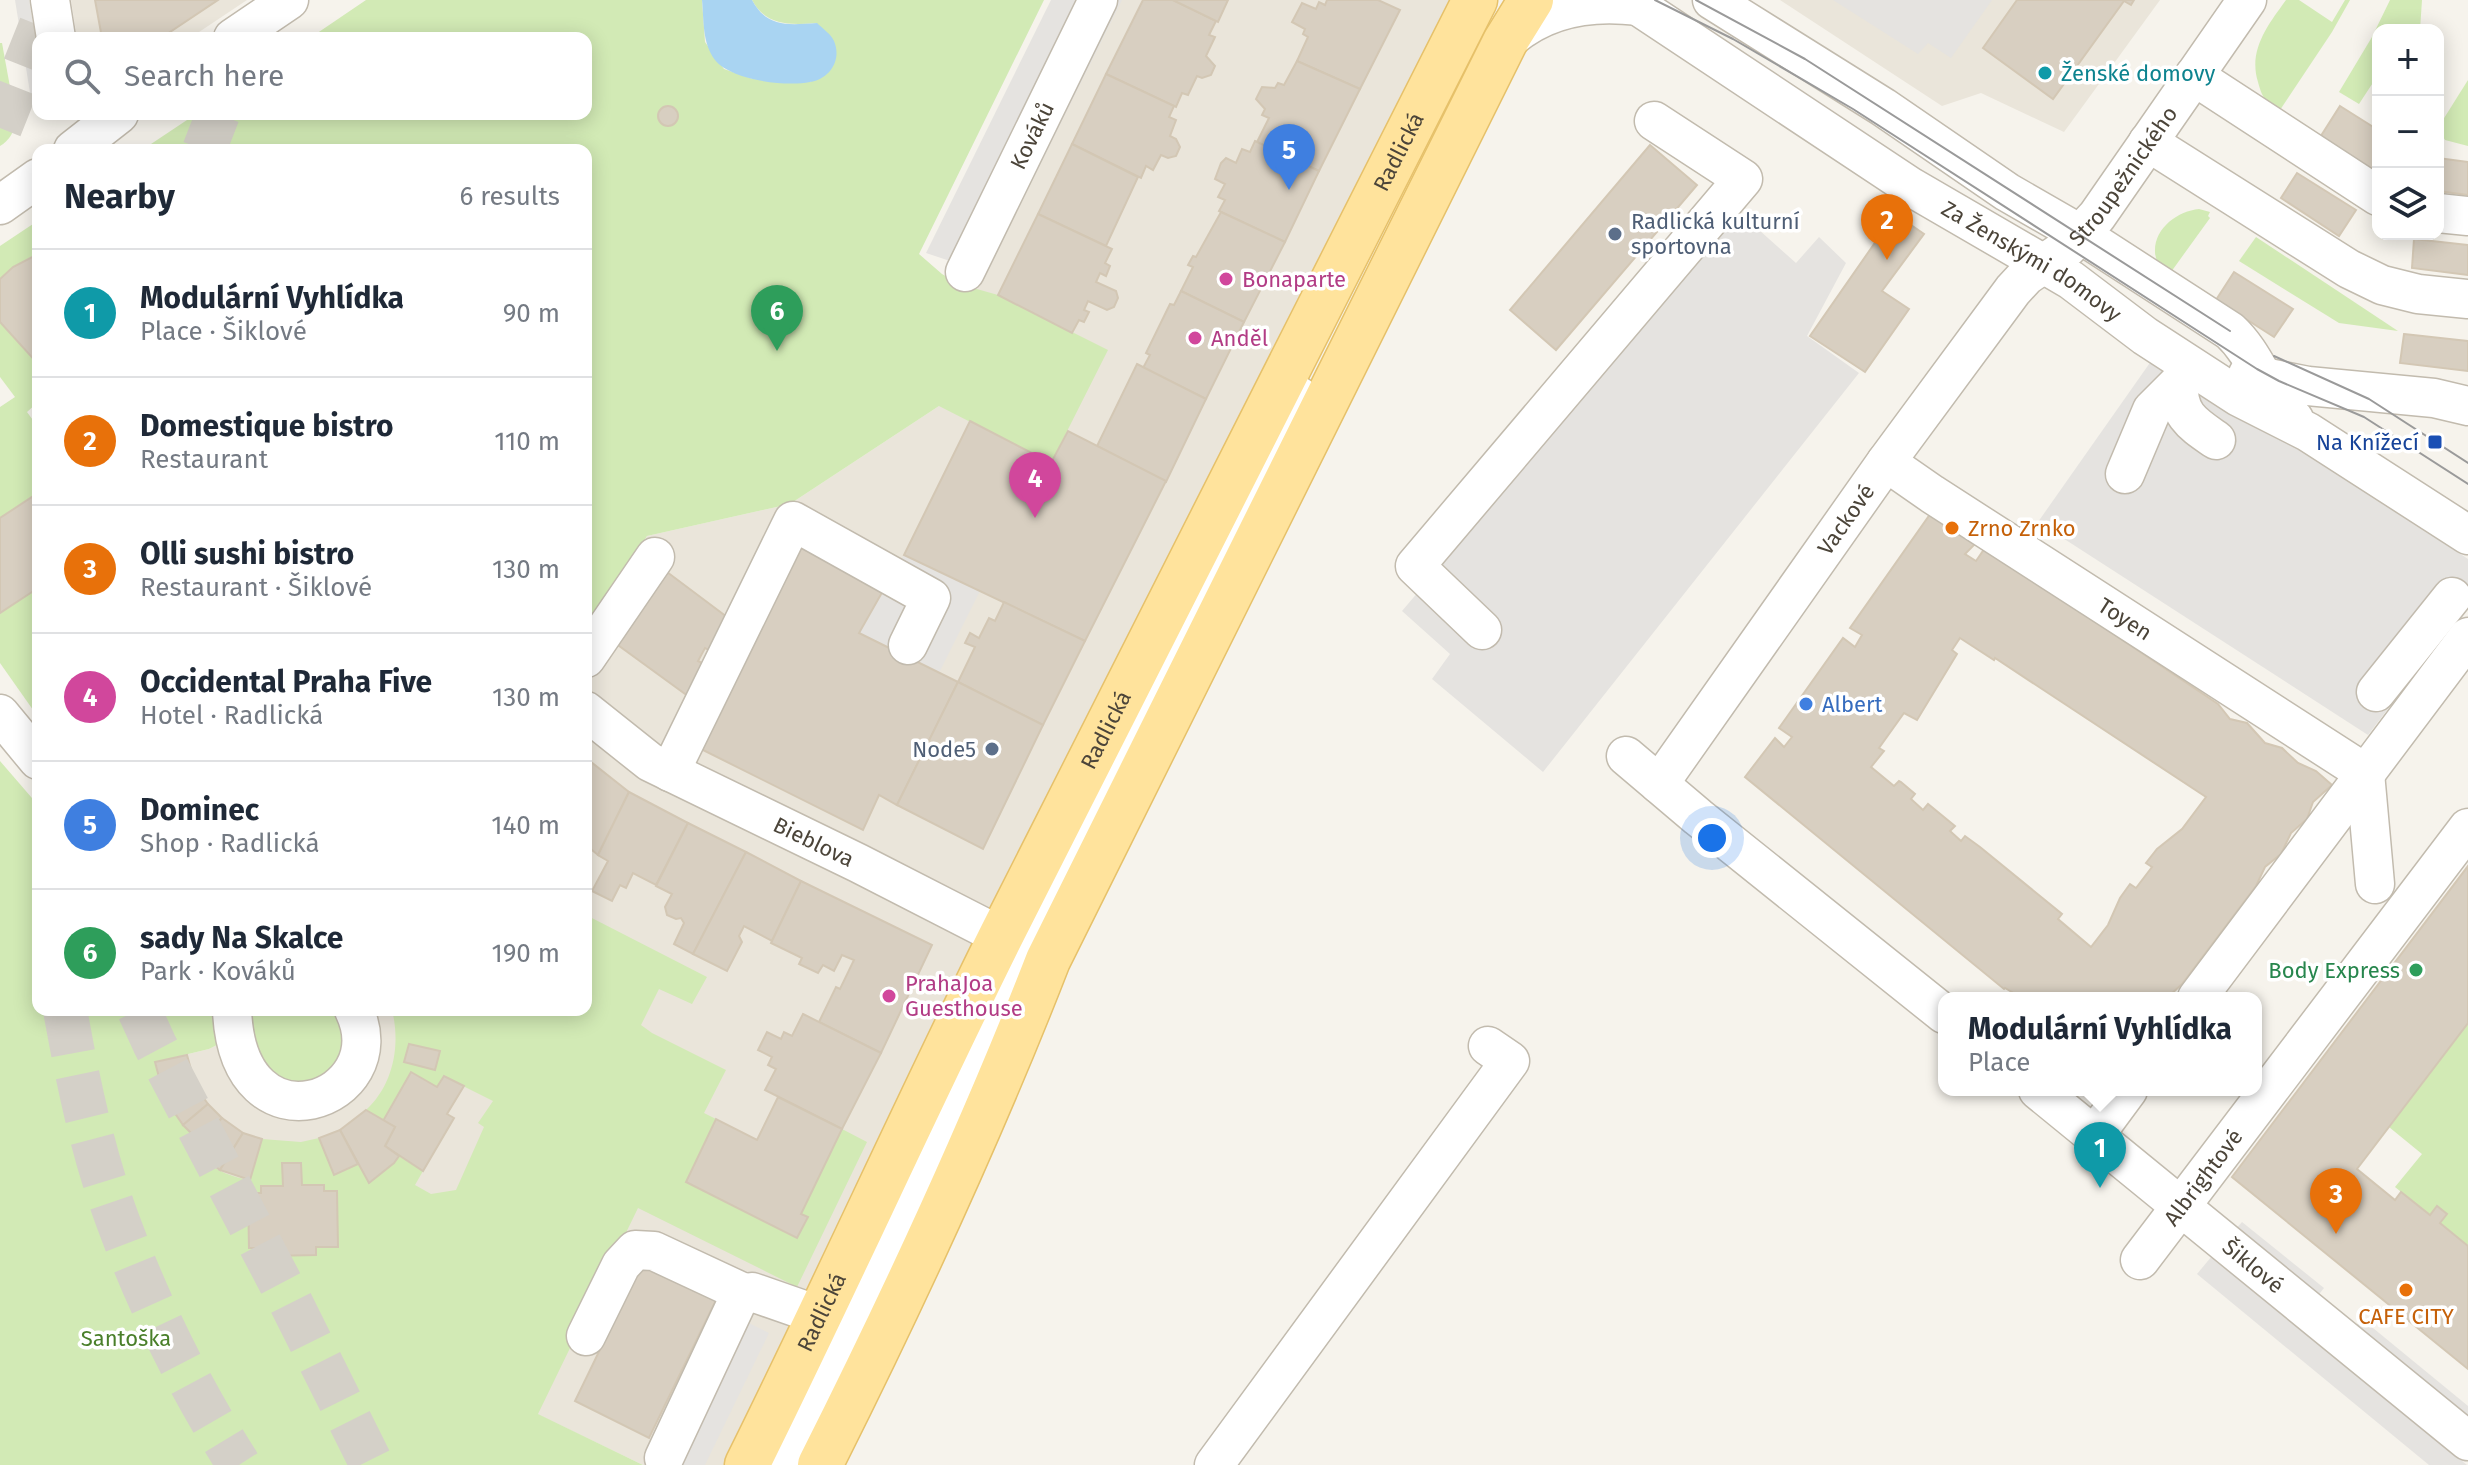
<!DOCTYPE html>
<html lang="en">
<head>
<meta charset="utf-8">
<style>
  :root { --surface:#fff; --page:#f6f6f7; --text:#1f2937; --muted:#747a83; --line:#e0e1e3; --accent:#b45309 }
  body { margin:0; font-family:"Fira Sans",sans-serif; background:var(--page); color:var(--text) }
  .controls { position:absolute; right:24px; top:24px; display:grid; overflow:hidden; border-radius:16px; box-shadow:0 4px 20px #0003 }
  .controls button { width:72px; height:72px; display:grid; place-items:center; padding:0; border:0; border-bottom:2px solid var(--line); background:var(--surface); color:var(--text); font:40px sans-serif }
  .you { position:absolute; left:1712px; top:838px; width:28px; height:28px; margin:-20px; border:6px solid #fff; border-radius:50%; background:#1a73e8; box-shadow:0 0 0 12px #1a73e833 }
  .badge { display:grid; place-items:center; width:52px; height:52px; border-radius:50%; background:var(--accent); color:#fff; font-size:26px; font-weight:700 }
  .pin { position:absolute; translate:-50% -66px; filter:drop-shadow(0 2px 4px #0008) }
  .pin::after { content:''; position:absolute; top:42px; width:28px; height:24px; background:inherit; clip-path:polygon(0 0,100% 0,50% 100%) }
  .popup { position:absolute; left:1938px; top:992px; width:324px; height:104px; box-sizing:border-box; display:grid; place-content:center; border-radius:16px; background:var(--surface); filter:drop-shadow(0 2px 6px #0005); font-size:26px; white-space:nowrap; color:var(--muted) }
  .popup b { font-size:30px; color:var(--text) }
  .popup::after { content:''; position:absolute; left:50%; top:100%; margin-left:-16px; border:16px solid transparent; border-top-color:var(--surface) }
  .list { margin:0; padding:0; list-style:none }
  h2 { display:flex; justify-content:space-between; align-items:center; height:104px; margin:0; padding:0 32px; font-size:34px }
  h2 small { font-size:26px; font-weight:400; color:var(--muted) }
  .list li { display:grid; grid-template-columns:52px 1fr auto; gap:24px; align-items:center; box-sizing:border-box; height:128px; padding:0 32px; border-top:2px solid var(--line) }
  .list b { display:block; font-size:30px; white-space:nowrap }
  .list p { margin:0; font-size:26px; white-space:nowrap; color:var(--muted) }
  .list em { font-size:26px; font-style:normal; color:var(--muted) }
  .icon { flex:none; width:44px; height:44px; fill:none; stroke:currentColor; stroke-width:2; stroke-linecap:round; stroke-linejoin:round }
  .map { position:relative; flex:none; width:2468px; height:1465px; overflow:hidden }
  .search { position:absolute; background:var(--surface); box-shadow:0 4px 20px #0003; left:32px; top:32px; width:560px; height:88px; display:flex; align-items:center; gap:20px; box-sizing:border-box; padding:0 28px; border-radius:16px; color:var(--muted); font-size:30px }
  .panel { position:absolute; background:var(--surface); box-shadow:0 4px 20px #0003; left:32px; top:144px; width:560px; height:872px; border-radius:16px }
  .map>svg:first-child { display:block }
  .residential { fill:#eae5da }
  .green { fill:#d2eab5; fill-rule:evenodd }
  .parking { fill:#e5e3e0 }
  .water { fill:#a9d4f2 }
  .building { fill:#d8cfc1; stroke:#d3c7b4; stroke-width:2; fill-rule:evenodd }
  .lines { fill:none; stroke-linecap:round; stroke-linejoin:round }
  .highway-tunnel { stroke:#d4d0c8; stroke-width:44; stroke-dasharray:44 22; stroke-linecap:butt }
  .minor-casing { stroke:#c2bbae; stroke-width:41 }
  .major-casing { stroke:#e6c16a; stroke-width:47 }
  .minor { stroke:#fff; stroke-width:38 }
  .major { stroke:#ffe39c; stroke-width:44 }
  .tram { stroke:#9a9a9a; stroke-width:2 }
  .culture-dot { fill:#0f9aa8; stroke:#fff; stroke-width:3 }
  .service-dot { fill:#5c6f8a; stroke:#fff; stroke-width:3 }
  .hotel-dot { fill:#d1479c; stroke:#fff; stroke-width:3 }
  .transit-dot { fill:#1a4fb4; stroke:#fff; stroke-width:3 }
  .food-dot { fill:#e8710a; stroke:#fff; stroke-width:3 }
  .shop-dot { fill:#3f7fe0; stroke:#fff; stroke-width:3 }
  .leisure-dot { fill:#2e9e5b; stroke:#fff; stroke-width:3 }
  .labels { text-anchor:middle; stroke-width:7; stroke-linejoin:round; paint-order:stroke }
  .culture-label { font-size:22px; fill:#0d838f; stroke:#fff; text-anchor:start }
  .street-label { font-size:22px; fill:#4b4439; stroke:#fff }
  .service-label { font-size:22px; fill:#4e5e75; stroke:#fff; text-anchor:start }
  .hotel-label { font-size:22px; fill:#b23c85; stroke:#fff; text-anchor:start }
  .transit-label { font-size:22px; fill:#164399; stroke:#fff; text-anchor:end }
  .food-label { font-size:22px; fill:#c56008; stroke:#fff; text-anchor:start }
  .shop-label { font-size:22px; fill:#366cbe; stroke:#fff; text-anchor:start }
  .leisure-label { font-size:22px; fill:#27864d; stroke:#fff; text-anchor:end }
  .park-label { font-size:22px; fill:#4a7f2a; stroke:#fff }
</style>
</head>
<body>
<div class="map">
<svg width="2468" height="1465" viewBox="0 0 2468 1465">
  <rect width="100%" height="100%" fill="#f6f3ec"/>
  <!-- residential -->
  <g class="residential">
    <path d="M71,0h176l-57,38h-113z"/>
    <path d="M1119,0h334l-726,1465h-84l-106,-51 -163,48 -162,-221 -17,-96 4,-4 -16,-16 -13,-19 -15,-44 54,-13 10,-5 3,-34h364v-375l61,-99 143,-32 149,-98 58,-110 -21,-6z"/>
    <path d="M1780,0h380l-96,132 -83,-39 -39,13z"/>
  </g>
  <!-- green -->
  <g class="green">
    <path d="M366,0h336l3,42 19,27 29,10 58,3 6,-59c-27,2 -51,3 -65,-23h292l-125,254 23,20 17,10 39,11 110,55 -57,113 -112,-57 -149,98 -143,32 -61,99v-485h-444l54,-36h390v-76h-276z"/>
    <path d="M2286,0h13l33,22 13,-22h5l-18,32 -52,78c-15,-7 -18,-13 -22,-28 -10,-32 10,-57 28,-82z"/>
    <path d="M2390,0h32l-2,30h-42v45l-19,29 -20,-12 33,-55z"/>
    <path d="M0,43h2l14,77c-2,12 -6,20 -16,26z"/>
    <path d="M2468,80v66l-23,-6 -6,-10 2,-7z"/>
    <path d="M2199,209l11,3 -2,4 2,2 -39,54 -10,-1c-2,-6 -6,-13 -6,-19 -1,-24 23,-41 44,-43z"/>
    <path d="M36,222l2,2v29l-25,14 -13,12v-33z"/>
    <path d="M2256,237l142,94 -59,-8 -100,-62z"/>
    <path d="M0,322l38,42v38l-11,10 11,15v79l-7,-9 -31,21v-111l15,-10 -15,-20z"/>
    <path d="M38,588v129l-38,-54v-50z"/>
    <path d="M0,761l38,44v205h184v24l-3,10 -10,5 -54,13c9,35 19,54 44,79l-4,4c6,21 35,32 55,35l12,-41 39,3 18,-4 15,37 24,-11 11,19 25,-20 5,-7 24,15 -8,14 16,9 25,-4 28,-63 -6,-4 15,-22 -48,-24 -8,10 -26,-15 -28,49 -17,-11c27,-25 35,-64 26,-100h194v-95l121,62 -15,27 -33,-15 -18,36 11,8 74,37 -22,43 12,6 -30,63 111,56 11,-20 -7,-4 41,-85 25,13 -70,145 -159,-79 -100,206 105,51h-643zM283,1163h18l1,22h21l1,6h13l1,55 -22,1 -1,8 -43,1 -1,-8h-22l-1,-55h13v-7h22z"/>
    <path d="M243,1010h96l6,21 -5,31 -29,24 -48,-12z"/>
    <path d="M2468,1023v223l-28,-23 7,-9 -10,-8 -7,9 -35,-28 27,-33 -33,-27z"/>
  </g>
  <!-- parking -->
  <g class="parking">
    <path d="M15,0h14l9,53v51l-6,1z"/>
    <path d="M1051,0h31l-129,262 -27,-9z"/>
    <path d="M1109,0h13l-136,274 -11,-5z"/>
    <path d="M1833,0h159l-41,58 -23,-15 -10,11z"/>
    <path d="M1740,213l56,50 23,-26 27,26 -39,73 52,37 -316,399 -111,-93 18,-25 -48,-43z"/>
    <path d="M2154,357l31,17 283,185v45l-100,131 -330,-213z"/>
    <path d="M904,555l76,36 -41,82 -80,-40z"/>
    <path d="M2242,1222l82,66 -8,10 -82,-67z"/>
    <path d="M2212,1256l255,209h-38l-232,-191z"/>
    <path d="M2362,1319l106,87v15l-114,-93z"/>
    <path d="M743,1320l26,13 -64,132h-33z"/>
  </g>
  <!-- water -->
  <path class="water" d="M702,0h50c15,28 36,25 65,23 6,6 14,11 17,18 8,19 -4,38 -24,41 -25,5 -79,-2 -95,-22 -13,-17 -11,-40 -13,-60z"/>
  <!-- building -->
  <g class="building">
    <path d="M95,0h123l-57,38h-59z"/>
    <path d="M1143,0h30l43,21 -7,14 6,2 -9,19 9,10 -4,9 -9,3 -5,-2 -9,19 -6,-2 -6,14 -70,-33z"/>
    <path d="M1173,0h55l-10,22z"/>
    <path d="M1327,0h51l22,10 -40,79 -63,-28 11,-24 -5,-3 2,-5 -13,-7 10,-19 14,6 3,-7 6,3z"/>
    <path d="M2017,0h117l-3,5 -7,-4 -71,98 -70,-51z"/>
    <path d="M1297,61l63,28 -41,82 -62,-29 12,-24 -7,-3 3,-6 -9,-10 6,-12 13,1 3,-5 6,2z"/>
    <path d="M1106,74l68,32 -5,11 7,3 -6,16 6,3 4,8 -4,9 -8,2 -7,-3 -8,15 -7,-4 -5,12 -69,-34z"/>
    <circle cx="668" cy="116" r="10"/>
    <path d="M2340,106l38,24v45l-59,-36z"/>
    <path d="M1255,141l64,30 -34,71 -66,-31 6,-11 -7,-3 7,-13 -10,-5 6,-16 5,-5 10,5 6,-14 8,3z"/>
    <path d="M1072,144l66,33 -32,69 -68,-32z"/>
    <path d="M1650,145l47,40 -141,165 -46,-40z"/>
    <path d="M2438,158l30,4v33l-30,-4z"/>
    <path d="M2297,173l59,37 -17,26 -58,-38z"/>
    <path d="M1221,212l64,30 -41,80 -63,-31 12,-24 -5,-2 5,-9 3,1z"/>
    <path d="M1038,214l74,35 -7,14 5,3 -4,10 -6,-3 -4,9 20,9 2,7 -4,9 -7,3 -19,-9 -4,9 5,2 -5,10 -5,-2 -7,13 -74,-38z"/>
    <path d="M1895,214l29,20 -42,57 27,18 -44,63 -55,-36z"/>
    <path d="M2414,239l54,6v30l-56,-7z"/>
    <path d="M38,254v110l-38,-42v-43l13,-12z"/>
    <path d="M2234,272l59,37 -19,28 -58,-37z"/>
    <path d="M1181,291l63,31 -38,77 -63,-31 7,-13 -4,-2 24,-49 4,1z"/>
    <path d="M2404,334l64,7v30l-68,-8z"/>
    <path d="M1137,364l69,35 -40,83 -69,-36z"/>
    <path d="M970,421l81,42 17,-32 98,50 -81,160 -181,-86z"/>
    <path d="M32,497l6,9v82l-38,25v-95z"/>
    <path d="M1931,513l44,31 -10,10 11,7 9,-13 233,156 12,15 17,4 18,20 17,5 16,15 18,8 16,14 -19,17 -6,17 -16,14 -10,21 -16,13 -9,19 -74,98 -15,14h-145l-17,-10 -1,1 -259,-212 30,-39 9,9 8,-10 -13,-9 64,-90 12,9 7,-12 -12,-7zM1960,638l34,22 1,-2 211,139 -24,32 -25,20 -11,14 6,4 -16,21 -6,-4 -10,14 -12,27 -17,22 -33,-28 4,-5 -82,-67 -15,-11 -4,5 -11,-10 5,-5 -27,-22 -5,6 -12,-11 4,-5 -14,-12 -2,-1 -5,5 -23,-19 13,-16 -5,-3 25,-35 13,7 40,-66 -5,-4z"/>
    <path d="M798,539l90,43 -29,51 99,49 -61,123 -18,-10 -16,35 -164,-82z"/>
    <path d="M663,569l68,51 -17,33 -9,-5 -7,13 10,5 -16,33 -81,-59z"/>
    <path d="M1004,602l81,39 -42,84 -85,-43 17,-35 -10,-4 5,-10 9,5 10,-20 6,3z"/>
    <path d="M958,682l85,43 -60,124 -86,-44z"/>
    <path d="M586,758l43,34 -31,63 -12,-10z"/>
    <path d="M629,792l59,31 -32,62 -23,-12 -7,15 -6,-3 -8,16 -20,-10 16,-30 -10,-6z"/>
    <path d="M688,823l58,29 -53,102 -19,-10 10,-21 -3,-5 -5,1 -9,-4 -2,-8 7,-13 -16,-8z"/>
    <path d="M746,852l55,29 -29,60 -28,-15 -5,10 3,6 -15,29 -34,-17z"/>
    <path d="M2468,866v157l-111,146 38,31 6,-8 29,23 7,-9 10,8 -7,9 28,23v123l-236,-192z"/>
    <path d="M801,881l131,64 -51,108 -62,-31 17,-35 4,2 14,-29 -12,-5 -8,16 -11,-6 -5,8 -19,-9 3,-6 -31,-15z"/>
    <path d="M803,1014l78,39 -39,76 -77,-39 11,-21 -8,-4 4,-8 -14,-7 9,-18 14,7 3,-7 8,4z"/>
    <path d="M409,1044l31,7 -5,19 -31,-8z"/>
    <path d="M187,1055l5,18 -31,12 -6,-23z"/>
    <path d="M411,1072l26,15 7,-11 20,10 -17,28 7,4 -31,53 -38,-25 10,-19 -12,-6z"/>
    <path d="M192,1073l6,17 -28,16 -9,-21z"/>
    <path d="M198,1090l10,14 -25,21 -13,-19z"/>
    <path d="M778,1097l64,32 -41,85 7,3 -11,21 -111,-56 30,-63 41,21z"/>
    <path d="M208,1104l14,14 -23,23 -16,-16z"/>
    <path d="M366,1110l29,17 -10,19 14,10 -5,7 -25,20 -29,-53z"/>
    <path d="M222,1118l21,15 -23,37 -23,-17 -2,-8z"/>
    <path d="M340,1130l18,34 -24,11 -15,-37z"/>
    <path d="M243,1133l19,6 -12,41 -30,-10z"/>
    <path d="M282,1163h19l1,22h22v6h13l1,56h-22v8l-45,1v-8h-22l-1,-55h13v-7h22z"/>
    <path d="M643,1261l74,37 -68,140 -74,-37z"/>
  </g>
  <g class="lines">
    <!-- highway-tunnel -->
    <g class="highway-tunnel">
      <path d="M0,128l51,-128"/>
      <path d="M204,150l14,-36"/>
      <path d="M65,1010c13,72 28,145 54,214 31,84 72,166 120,241"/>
      <path d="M139,1010l16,35 135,256 82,164"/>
    </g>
    <!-- minor casing -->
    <g class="minor-casing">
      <g id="minor">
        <path d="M50,0l6,38"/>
        <path id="s1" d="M1629,0l282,187 160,93 74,56 94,61 69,35 160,103"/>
        <path d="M1712,0l171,107 124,85 73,42 150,97c27,25 36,63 64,88"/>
        <path d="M233,38l56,-38"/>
        <path d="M1508,40c37,-33 82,-40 130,-34"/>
        <path d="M2194,76l184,120"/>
        <path d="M2148,142l201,127 33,16 36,9 50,5"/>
        <path d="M73,150l46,-36"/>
        <path d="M0,205l38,-27"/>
        <path d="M2438,213l30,3"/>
        <path id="s2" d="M965,272l133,-272"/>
        <path d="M2248,374l60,12 126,12 34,8"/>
        <path d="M2179,383c-2,32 14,41 37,57"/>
        <path id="s3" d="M1886,462l46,32 433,279"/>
        <path d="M2125,474l27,-64 27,-27 11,-17"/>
        <path d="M1482,630l-67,-64 328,-387 -89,-58"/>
        <path d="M586,658l69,-101"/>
        <path d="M2376,692l76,-95"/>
        <path id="s4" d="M586,711l64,51 208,101 168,86"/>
        <path d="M0,714l38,46"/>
        <path d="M1626,756l72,61 246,197"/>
        <path d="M670,772l123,-251 138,77 -23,47"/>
        <path d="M2365,773l10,111"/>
        <path id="s5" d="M1659,784l227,-322 127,-172 13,-14 42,-29 29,-31 150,-216"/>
        <path d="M2197,998l271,-361"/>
        <path d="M232,1010c6,149 165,90 122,0"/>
        <path id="s6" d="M2038,1090l430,351"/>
        <path d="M2094,1136l34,-46"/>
        <path id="s7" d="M2140,1260l328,-432"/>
        <path d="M586,1336l35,-71 14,-15 19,1 90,42"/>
        <path d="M664,1458l74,-158 6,-7 8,-1 69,24"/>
        <path d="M780,1465l79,-159 81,-187 359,-723"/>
        <path d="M1214,1465l296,-404 -22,-15"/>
      </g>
    </g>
    <!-- major casing -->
    <g class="major-casing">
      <g id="major">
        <path id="s8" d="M747,1465c87,-175 167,-354 254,-529l474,-936"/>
        <path d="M820,1465c83,-165 161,-333 228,-505l457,-918 26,-42"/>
      </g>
    </g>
    <!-- minor -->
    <use href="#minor" class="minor"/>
    <!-- major -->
    <use href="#major" class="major"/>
    <!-- tram -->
    <g class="tram">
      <path d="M1655,0l78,39 120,70 404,260 22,12 85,36 104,67"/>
      <path d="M1696,0l109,59 425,272"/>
      <path d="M2274,356l95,43 99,64"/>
    </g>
  </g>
  <!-- markers -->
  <circle class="culture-dot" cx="2045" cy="73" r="8"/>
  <g class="service-dot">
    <circle cx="1615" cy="234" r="8"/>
    <circle cx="992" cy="749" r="8"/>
  </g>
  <g class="hotel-dot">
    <circle cx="1226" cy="279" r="8"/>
    <circle cx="1195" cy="338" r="8"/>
    <circle cx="889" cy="996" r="8"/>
  </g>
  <rect class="transit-dot" x="2427" y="434" width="16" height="16" rx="4"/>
  <g class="food-dot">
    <circle cx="1952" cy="528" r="8"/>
    <circle cx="2406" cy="1290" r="8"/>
  </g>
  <circle class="shop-dot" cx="1806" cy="704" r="8"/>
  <circle class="leisure-dot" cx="2416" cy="970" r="8"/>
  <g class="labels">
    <!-- culture labels -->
    <g class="culture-label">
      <text x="2061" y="81">Ženské domovy</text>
    </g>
    <!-- street labels -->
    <g class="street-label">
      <text dy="8" stroke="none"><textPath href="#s2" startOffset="152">Kováků</textPath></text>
      <text dy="8" stroke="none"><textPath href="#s8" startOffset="1466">Radlická</textPath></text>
      <text dy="8" stroke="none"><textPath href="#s5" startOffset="768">Stroupežnického</textPath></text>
      <text dy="8" stroke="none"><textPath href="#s1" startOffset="480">Za Ženskými domovy</textPath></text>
      <text dy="8" stroke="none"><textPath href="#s5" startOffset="324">Vackové</textPath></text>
      <text dy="8" stroke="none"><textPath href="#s3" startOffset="286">Toyen</textPath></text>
      <text dy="8" stroke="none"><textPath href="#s8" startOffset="818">Radlická</textPath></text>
      <text dy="8" stroke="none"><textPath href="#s4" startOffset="264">Bieblova</textPath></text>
      <text dy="8" stroke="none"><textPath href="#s7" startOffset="104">Albrightové</textPath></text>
      <text dy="8" stroke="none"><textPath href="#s6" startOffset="278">Šiklové</textPath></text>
      <text dy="8" stroke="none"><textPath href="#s8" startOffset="170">Radlická</textPath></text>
    </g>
    <!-- service labels -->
    <g class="service-label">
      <text x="1631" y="229">Radlická kulturní<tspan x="1631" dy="25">sportovna</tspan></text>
      <text x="976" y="757" text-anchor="end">Node5</text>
    </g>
    <!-- hotel labels -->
    <g class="hotel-label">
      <text x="1242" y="287">Bonaparte</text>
      <text x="1211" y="346">Anděl</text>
      <text x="905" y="991">PrahaJoa<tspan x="905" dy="25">Guesthouse</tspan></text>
    </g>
    <!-- transit labels -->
    <g class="transit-label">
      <text x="2419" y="450">Na Knížecí</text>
    </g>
    <!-- food labels -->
    <g class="food-label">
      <text x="1968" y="536">Zrno Zrnko</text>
      <text x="2406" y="1324" text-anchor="middle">CAFE CITY</text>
    </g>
    <!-- shop labels -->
    <g class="shop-label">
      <text x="1822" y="712">Albert</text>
    </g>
    <!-- leisure labels -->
    <g class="leisure-label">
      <text x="2400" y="978">Body Express</text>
    </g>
    <!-- park labels -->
    <g class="park-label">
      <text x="126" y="1346">Santoška</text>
    </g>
  </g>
</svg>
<div class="controls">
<button>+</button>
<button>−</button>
<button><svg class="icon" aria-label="layers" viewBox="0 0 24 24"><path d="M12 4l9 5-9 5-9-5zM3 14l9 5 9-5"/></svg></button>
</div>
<div class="you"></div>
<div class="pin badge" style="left:2100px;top:1188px;background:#0f9aa8">1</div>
<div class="popup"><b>Modulární Vyhlídka</b>Place</div>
<div class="pin badge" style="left:1887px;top:260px;background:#e8710a">2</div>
<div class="pin badge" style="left:2336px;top:1234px;background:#e8710a">3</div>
<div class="pin badge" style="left:1035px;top:518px;background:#d1479c">4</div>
<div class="pin badge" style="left:1289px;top:190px;background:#3f7fe0">5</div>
<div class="pin badge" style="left:777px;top:351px;background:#2e9e5b">6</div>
<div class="search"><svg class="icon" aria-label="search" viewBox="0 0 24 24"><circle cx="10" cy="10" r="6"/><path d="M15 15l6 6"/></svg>Search here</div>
<section class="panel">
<h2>Nearby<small>6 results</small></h2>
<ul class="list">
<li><span class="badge" style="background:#0f9aa8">1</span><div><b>Modulární Vyhlídka</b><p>Place · Šiklové</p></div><em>90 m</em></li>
<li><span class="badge" style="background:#e8710a">2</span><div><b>Domestique bistro</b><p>Restaurant</p></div><em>110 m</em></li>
<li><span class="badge" style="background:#e8710a">3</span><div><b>Olli sushi bistro</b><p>Restaurant · Šiklové</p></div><em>130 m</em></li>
<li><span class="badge" style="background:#d1479c">4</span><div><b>Occidental Praha Five</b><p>Hotel · Radlická</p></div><em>130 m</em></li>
<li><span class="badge" style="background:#3f7fe0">5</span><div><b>Dominec</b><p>Shop · Radlická</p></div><em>140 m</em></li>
<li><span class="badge" style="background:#2e9e5b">6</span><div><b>sady Na Skalce</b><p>Park · Kováků</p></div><em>190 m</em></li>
</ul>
</section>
</div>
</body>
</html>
